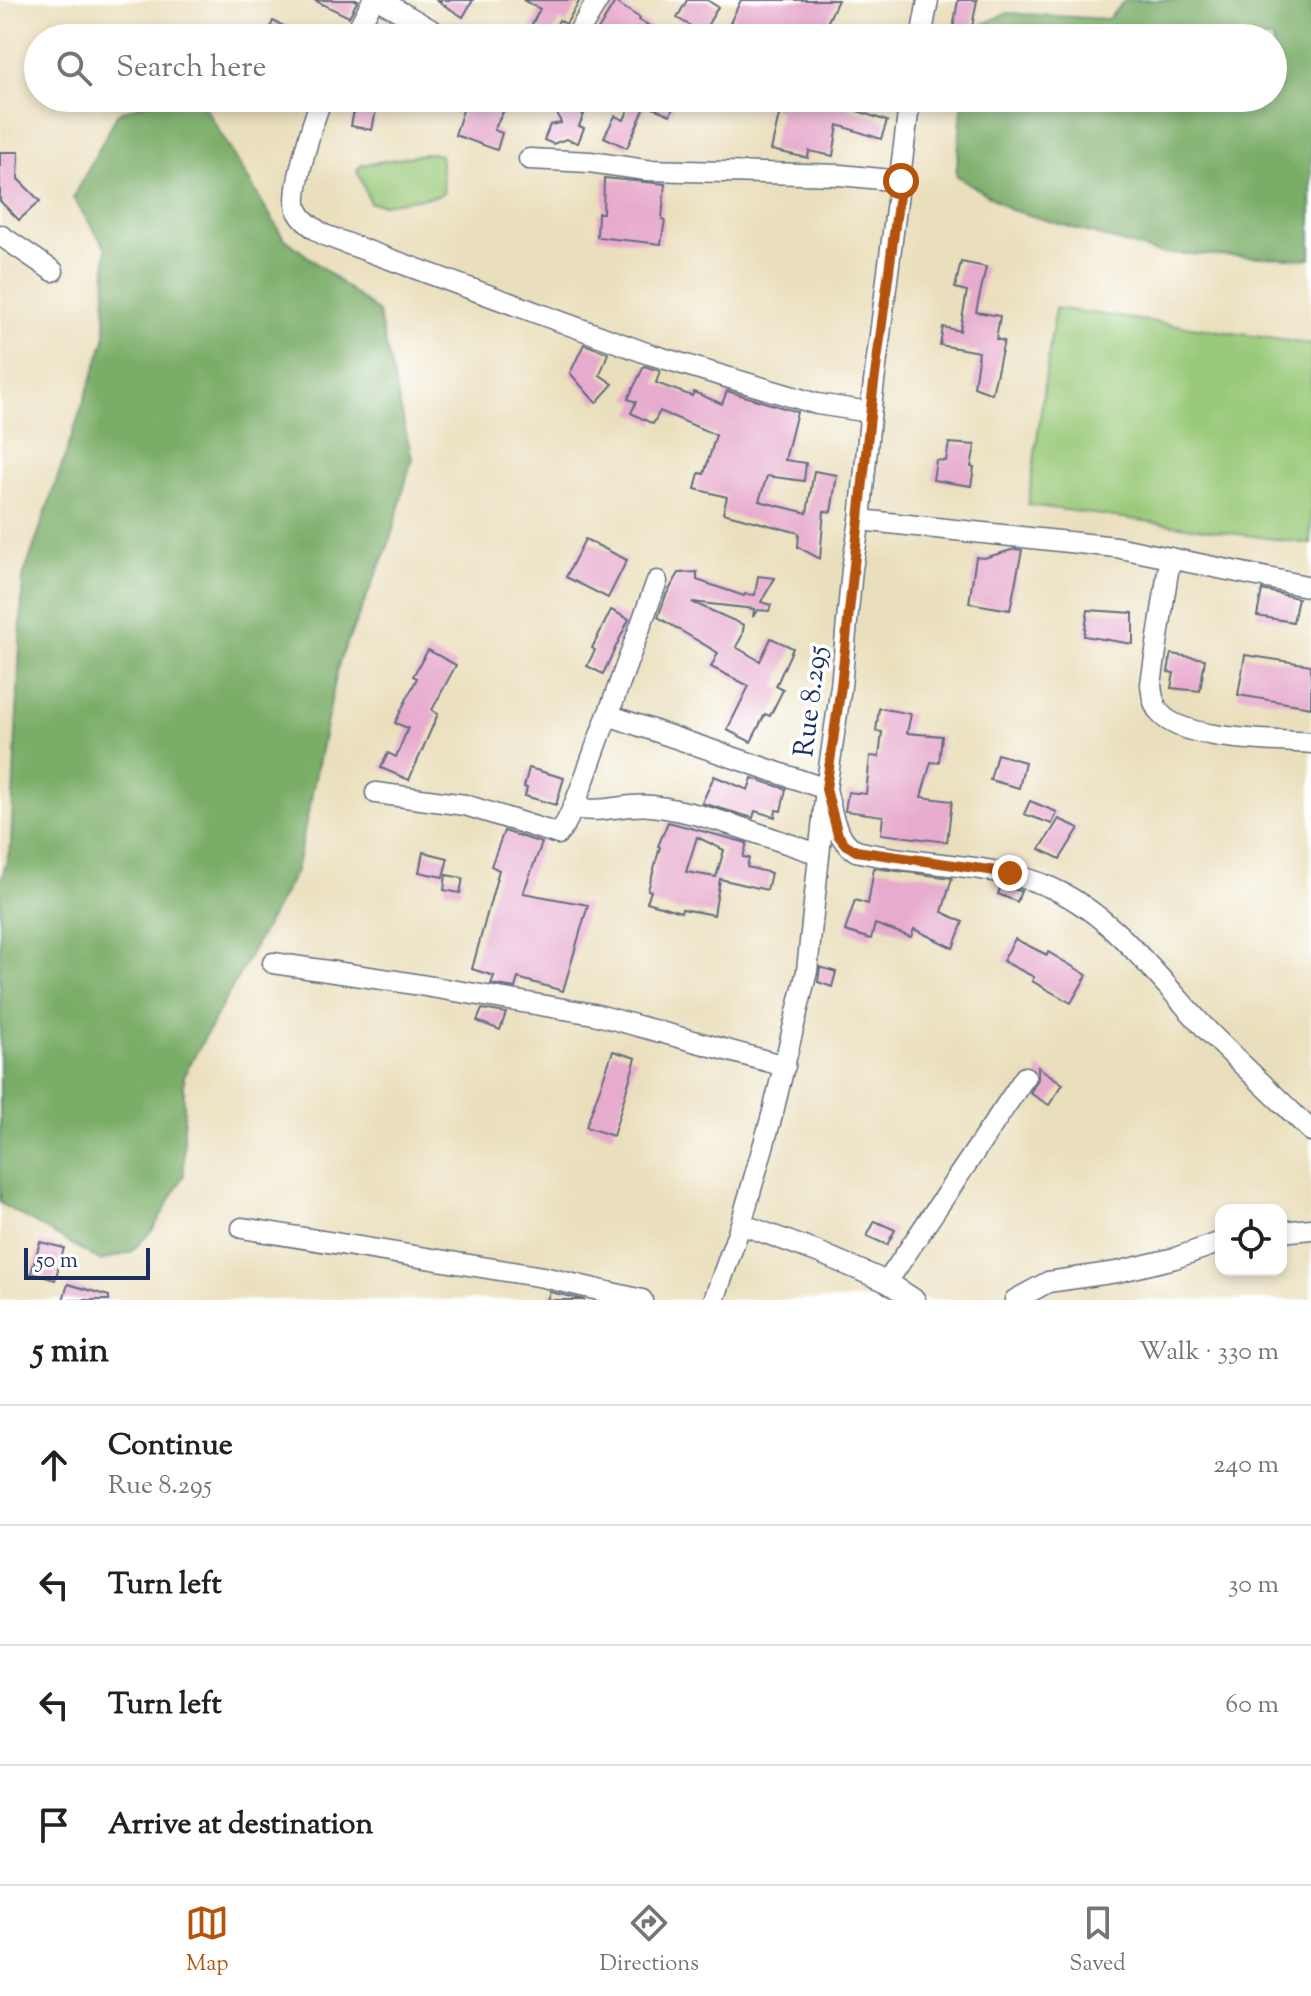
<!DOCTYPE html>
<html lang="en">
<head>
<meta charset="utf-8">
<style>
  :root { --surface:#fff; --page:#f2f2f2; --text:#202124; --muted:#757577; --line:#e0e0e0; --accent:#b45309 }
  body { margin:0; font-family:"Sorts Mill Goudy",serif; background:var(--page); color:var(--text) }
  .controls { position:absolute; right:24px; bottom:24px; display:grid; overflow:hidden; border-radius:16px; box-shadow:0 4px 12px #0003 }
  .controls button { width:72px; height:72px; display:grid; place-items:center; padding:0; border:0; border-bottom:2px solid var(--line); background:var(--surface); color:var(--text); font:40px sans-serif }
  .scale { position:absolute; left:24px; bottom:20px; width:126px; box-sizing:border-box; padding-left:8px; border:4px solid #1b2f5e; border-top:0; font-size:22px; line-height:28px; white-space:nowrap; color:#1b2f5e; -webkit-text-stroke:6px #fff; paint-order:stroke }
  .stop { position:absolute; width:24px; height:24px; margin:-18px; border:6px solid #b45309; border-radius:50%; background:#fff }
  .stop.end { background:#b45309; border-color:#fff; box-shadow:0 2px 8px #0008 }
  .list { margin:0; padding:0; list-style:none }
  h2 { display:flex; justify-content:space-between; align-items:center; height:104px; margin:0; padding:0 32px; font-size:34px }
  h2 small { font-size:26px; font-weight:400; color:var(--muted) }
  .list li { display:grid; grid-template-columns:52px 1fr auto; gap:24px; align-items:center; box-sizing:border-box; height:120px; padding:0 32px; border-top:2px solid var(--line) }
  .list b { display:block; font-size:30px; white-space:nowrap }
  .list p { margin:0; font-size:26px; white-space:nowrap; color:var(--muted) }
  .list em { font-size:26px; font-style:normal; color:var(--muted) }
  .icon { flex:none; width:44px; height:44px; fill:none; stroke:currentColor; stroke-width:2; stroke-linecap:round; stroke-linejoin:round }
  .map { position:relative; flex:none; width:1311px; height:1300px; overflow:hidden }
  .search { position:absolute; background:var(--surface); box-shadow:0 4px 12px #0003; left:24px; right:24px; top:24px; height:88px; display:flex; align-items:center; gap:20px; box-sizing:border-box; padding:0 28px; border-radius:44px; color:var(--muted); font-size:30px }
  .sheet { height:584px; background:var(--surface) }
  nav { display:flex; justify-content:space-around; align-items:center; box-sizing:border-box; height:112px; border-top:2px solid var(--line); background:var(--surface); font-size:22px; color:var(--muted) }
  nav a { display:grid; justify-items:center; gap:4px }
  nav .on { color:var(--accent) }
  .map>svg:first-child { display:block }
  .green { fill:#99c978; stroke:#5a7c6b; stroke-width:2 }
  .forest { fill:#7aad68; stroke:#4a6e63; stroke-width:2 }
  .building { fill:#e7abcd; fill-rule:evenodd }
  .lines { fill:none; stroke-linecap:round; stroke-linejoin:round }
  .minor-casing { stroke:#636d7f; stroke-width:23 }
  .minor { stroke:#fff; stroke-width:20 }
  .route { stroke:#b45309; stroke-width:10 }
  .labels { text-anchor:middle; stroke-width:7; stroke-linejoin:round; paint-order:stroke }
  .street-label { font-size:28px; fill:#1b2f5e; stroke:#fff }
</style>
</head>
<body>
<div class="map">
<svg width="1311" height="1300" viewBox="0 0 1311 1300">
  <rect width="100%" height="100%" fill="#fff"/>
  <filter id="ink" filterUnits="userSpaceOnUse"><feTurbulence type="fractalNoise" baseFrequency=".0125" numOctaves="2"/><feDisplacementMap in="SourceGraphic" scale="16" xChannelSelector="R" yChannelSelector="G"/><feConvolveMatrix kernelMatrix="1 2 1 2 8 2 1 2 1" color-interpolation-filters="sRGB"/></filter>
  <filter id="wash" filterUnits="userSpaceOnUse"><feTurbulence type="fractalNoise" baseFrequency=".006" numOctaves="4" result="noise"/><feDisplacementMap in="SourceGraphic" scale="32" xChannelSelector="R" yChannelSelector="G"/><feGaussianBlur stdDeviation="1.8" result="paint"/><feColorMatrix in="noise" values="0 0 0 0 0 0 0 0 0 0 0 0 0 0 0 0 0 1.4 0 .05"/><feComposite in="paint" operator="in"/></filter>
  <g filter="url(#wash)">
    <rect width="100%" height="100%" fill="#eadfbc"/>
    <!-- green -->
    <g class="green">
      <path d="M430,153l10,2 4,37 -7,4 -54,8 -13,-1 -13,-33 5,-5z"/>
      <path d="M1055,308l256,36v200l-283,-39z"/>
    </g>
    <!-- forest -->
    <g class="forest">
      <path d="M1125,0h186v259l-152,-6 -148,-43 -55,-35 7,-77h310v-60h-299l6,-13 28,-12 100,6z"/>
      <path d="M161,98h28l17,11 77,128 95,75 34,146 -23,86 -50,118 -43,209 -112,204v100l-30,53 -23,24 -30,9 -101,-58v-318l11,-40 12,-267 82,-238 1,-92 -33,-50 45,-85z"/>
    </g>
    <g id="blocks">
      <!-- building -->
      <g class="building">
        <path d="M314,0h44l-9,17z"/>
        <path d="M436,0h37l-10,17z"/>
        <path d="M523,0h57l-14,24 -7,-4 -9,18h-22l5,-9 -3,-1 10,-19z"/>
        <path d="M687,0h20l11,7 -15,26 -26,-15z"/>
        <path d="M741,0h97l-18,38h-58l-32,-15z"/>
        <path d="M958,0h19l-7,38 -18,-3z"/>
        <path d="M615,2l25,16 -1,2 33,18h-79z"/>
        <path d="M273,21l37,17h-45z"/>
        <path d="M467,98h43l-16,32 8,3 -5,17 -42,-15z"/>
        <path d="M630,98h47l-7,17 -24,-10 -19,43 -23,-11 11,-21 9,4 9,-21z"/>
        <path d="M756,98h64l67,23 -6,18 -43,-14 -5,31 -24,-5 -1,7 -37,-8 9,-39z"/>
        <path d="M356,100l21,5 -5,25 -21,-4z"/>
        <path d="M561,105l23,9 -5,12 5,2 -6,15 -12,-4 -13,5 -9,-4 6,-15 11,-2 -4,-10z"/>
        <path d="M0,152h19l-1,27 22,22 -21,19 -19,-19z"/>
        <path d="M604,178l61,6 -3,35 3,1 -4,24 -64,-7 1,-24h5z"/>
        <path d="M961,262l25,5 -10,45 24,4 -4,23 8,2 -12,53 -18,-7 5,-35 -39,-7 3,-18 17,4 7,-40 -12,-3z"/>
        <path d="M584,344l24,9 -8,22 13,9 -17,19 -26,-30z"/>
        <path d="M644,366l16,5 -4,12 36,13 2,-4 28,12 5,-13 70,21 -12,48 21,3 -2,18 -37,-5 -8,25 48,12 7,-42 23,4 -6,37 -7,-1 -4,48 -22,-12 1,-14 -76,-20 4,-16 -32,-8 4,-16 5,1 12,-39 -56,-24 -7,13 -22,-11 5,-11 -8,-3z"/>
        <path d="M949,443l26,2 -4,22 3,1 -3,18 -38,-6 3,-20 10,1z"/>
        <path d="M585,539l42,21 -19,38 -42,-21z"/>
        <path d="M1015,549l7,1 -12,60 -41,-7 7,-46 8,1z"/>
        <path d="M697,572v8l47,16 1,-2 10,1 3,-19 17,2 -14,24 10,3 -2,6 -12,-1 -4,7 1,-8 -62,-7 52,23 -2,11 -6,11 24,14 11,-23 22,10 -17,38 7,4 -13,26 -5,-2 -14,28 -24,-12 22,-44 -38,-19 7,-14 -60,-36 8,-22 13,-22z"/>
        <path d="M1262,590l36,8 -5,24 -36,-6z"/>
        <path d="M611,610l18,9 -26,55 -16,-8 8,-16 -3,-2z"/>
        <path d="M1088,610l45,3v31l-49,-8z"/>
        <path d="M428,650l28,15 -24,45 6,4 -29,66 -28,-12 7,-15 8,4 12,-29 -13,-5 22,-45 -4,-2z"/>
        <path d="M1171,654l34,5 -5,32 -29,-3 3,-15 -6,-1z"/>
        <path d="M1245,655l66,10v42l-73,-12z"/>
        <path d="M879,708l32,6 -4,19 35,3 -3,27 -8,-1 -10,35 31,4 -5,41 -66,-8 2,-18 -38,-5 3,-19 18,2 4,-38 9,1 3,-25 -6,-1z"/>
        <path d="M997,754l28,8 -6,26 -29,-8z"/>
        <path d="M529,768l35,10 -8,27 -31,-9 2,-8 -3,-1z"/>
        <path d="M714,776l34,14 4,-12 34,11 -5,22 -5,-1 -1,7 -20,-6 -2,7 -51,-15z"/>
        <path d="M1030,801l27,11 -5,12 -28,-10z"/>
        <path d="M1059,819l20,9 -19,31 -20,-10z"/>
        <path d="M668,822l79,21 -4,14 6,1 -2,9 24,6 -4,17 -47,-11 -6,36 -32,-6 -1,3 -34,-10 4,-11 -3,-1 12,-43 -2,-1zM697,837l27,13 -8,27 -30,-5z"/>
        <path d="M504,831l38,12 -19,50 65,12 -25,86 -45,-13 -3,10 -24,-4 3,-8 -22,-7 27,-99 -8,-4z"/>
        <path d="M423,852l25,6 -5,19 -24,-5z"/>
        <path d="M874,868l78,10 -10,34 21,10 -10,26 -39,-19 -3,8 -36,-13 -4,15 -26,-8 10,-31 13,4z"/>
        <path d="M446,875l17,3 -3,15 -16,-3z"/>
        <path d="M1001,886l20,5 -4,11 -19,-8z"/>
        <path d="M1015,939l32,16 1,-3 39,23 -16,28 -39,-22 2,-4 -31,-16z"/>
        <path d="M820,967l16,5 -4,15 -14,-5z"/>
        <path d="M482,1009l24,4 -6,17 -23,-9z"/>
        <path d="M613,1051l23,7 -23,78 -27,-9z"/>
        <path d="M1038,1067l25,17 -14,21 -19,-12 8,-14z"/>
        <path d="M875,1221l20,9 -8,15 -20,-9z"/>
        <path d="M40,1242l24,6 -9,32 -24,-7z"/>
        <path d="M68,1284l41,12v4h-46z"/>
        <path d="M550,1292l35,8h-38z"/>
      </g>
    </g>
  </g>
  <g filter="url(#ink)">
    <use href="#blocks" fill-opacity="0" stroke="#636d7f" stroke-width="2"/>
    <g class="lines">
      <!-- minor casing -->
      <g class="minor-casing">
        <g id="minor">
          <path d="M380,0l65,38"/>
          <path d="M353,38l20,-38"/>
          <path d="M575,38l23,-38"/>
          <path d="M921,38l7,-38"/>
          <path d="M322,98c-8,20 -31,92 -25,111 5,12 16,18 27,26l325,119 168,50 53,8"/>
          <path d="M529,159l61,3 56,8 194,5 61,6"/>
          <path d="M0,235l53,36"/>
          <path d="M860,520l256,27 195,40"/>
          <path d="M1170,558l-19,126c1,11 2,20 9,29 22,28 116,27 151,30"/>
          <path d="M608,715l49,-134"/>
          <path d="M376,793l89,12 93,29c15,-13 39,-95 50,-119l218,74c6,24 8,48 30,62 61,15 127,11 186,33 71,27 117,97 168,149 33,33 68,65 101,98"/>
          <path d="M573,808c31,6 51,-5 79,-2 57,7 113,31 167,48"/>
          <path d="M273,963l123,18 198,33 191,52"/>
          <path d="M741,1224l79,29 67,29 28,18"/>
          <path d="M242,1228l301,49 99,23"/>
          <path d="M1281,1232l30,-3"/>
          <path d="M887,1282l138,-205"/>
          <path d="M714,1300l27,-76 32,-112 34,-141 19,-182 15,-103 11,-117 8,-49 12,-122 38,-300"/>
          <path d="M1015,1300l33,-18 69,-10 58,-14 46,-16"/>
        </g>
      </g>
      <!-- minor -->
      <use href="#minor" class="minor"/>
    </g>
  </g>
  <g class="lines" filter="url(#ink)">
    <!-- route -->
    <path class="route" d="M901,181l-29,217 -31,288 -15,103 12,46 7,9 11,7 154,22"/>
  </g>
  <g class="labels">
    <!-- street labels -->
    <g class="street-label">
      <text transform="translate(809 701) rotate(-83)" y="10">Rue 8.295</text>
    </g>
  </g>
</svg>
<div class="controls">
<button><svg class="icon" aria-label="locate" viewBox="0 0 24 24"><circle cx="12" cy="12" r="6"/><path d="M12 2v4M12 18v4M2 12h4M18 12h4"/></svg></button>
</div>
<div class="scale">50 m</div>
<div class="stop" style="left:901px;top:181px"></div>
<div class="stop end" style="left:1010px;top:873px"></div>
<div class="search"><svg class="icon" aria-label="search" viewBox="0 0 24 24"><circle cx="10" cy="10" r="6"/><path d="M15 15l6 6"/></svg>Search here</div>
</div>
<section class="sheet">
<h2>5 min<small>Walk · 330 m</small></h2>
<ul class="list">
<li><svg class="icon" aria-label="ahead" viewBox="0 0 24 24"><path d="M12 20V5M6 11l6-6 6 6"/></svg><div><b>Continue</b><p>Rue 8.295</p></div><em>240 m</em></li>
<li><svg class="icon" aria-label="left" viewBox="0 0 24 24"><path d="M17 20v-9H6M10 6l-5 5 5 5"/></svg><div><b>Turn left</b></div><em>30 m</em></li>
<li><svg class="icon" aria-label="left" viewBox="0 0 24 24"><path d="M17 20v-9H6M10 6l-5 5 5 5"/></svg><div><b>Turn left</b></div><em>60 m</em></li>
<li><svg class="icon" aria-label="arrive" viewBox="0 0 24 24"><path d="M6 21V4h12l-3 4 3 4H6"/></svg><div><b>Arrive at destination</b></div></li>
</ul>
</section>
<nav>
<a class="on"><svg class="icon" aria-label="map" viewBox="0 0 24 24"><path d="M3 6l6-2 6 2 6-2v14l-6 2-6-2-6 2zM9 4v14M15 6v14"/></svg>Map</a>
<a><svg class="icon" aria-label="directions" viewBox="0 0 24 24"><path d="M12 3l9 9-9 9-9-9zM9 14v-3h6M13 9l2 2-2 2"/></svg>Directions</a>
<a><svg class="icon" aria-label="saved" viewBox="0 0 24 24"><path d="M7 4h10v16l-5-4-5 4z"/></svg>Saved</a>
</nav>
</body>
</html>
